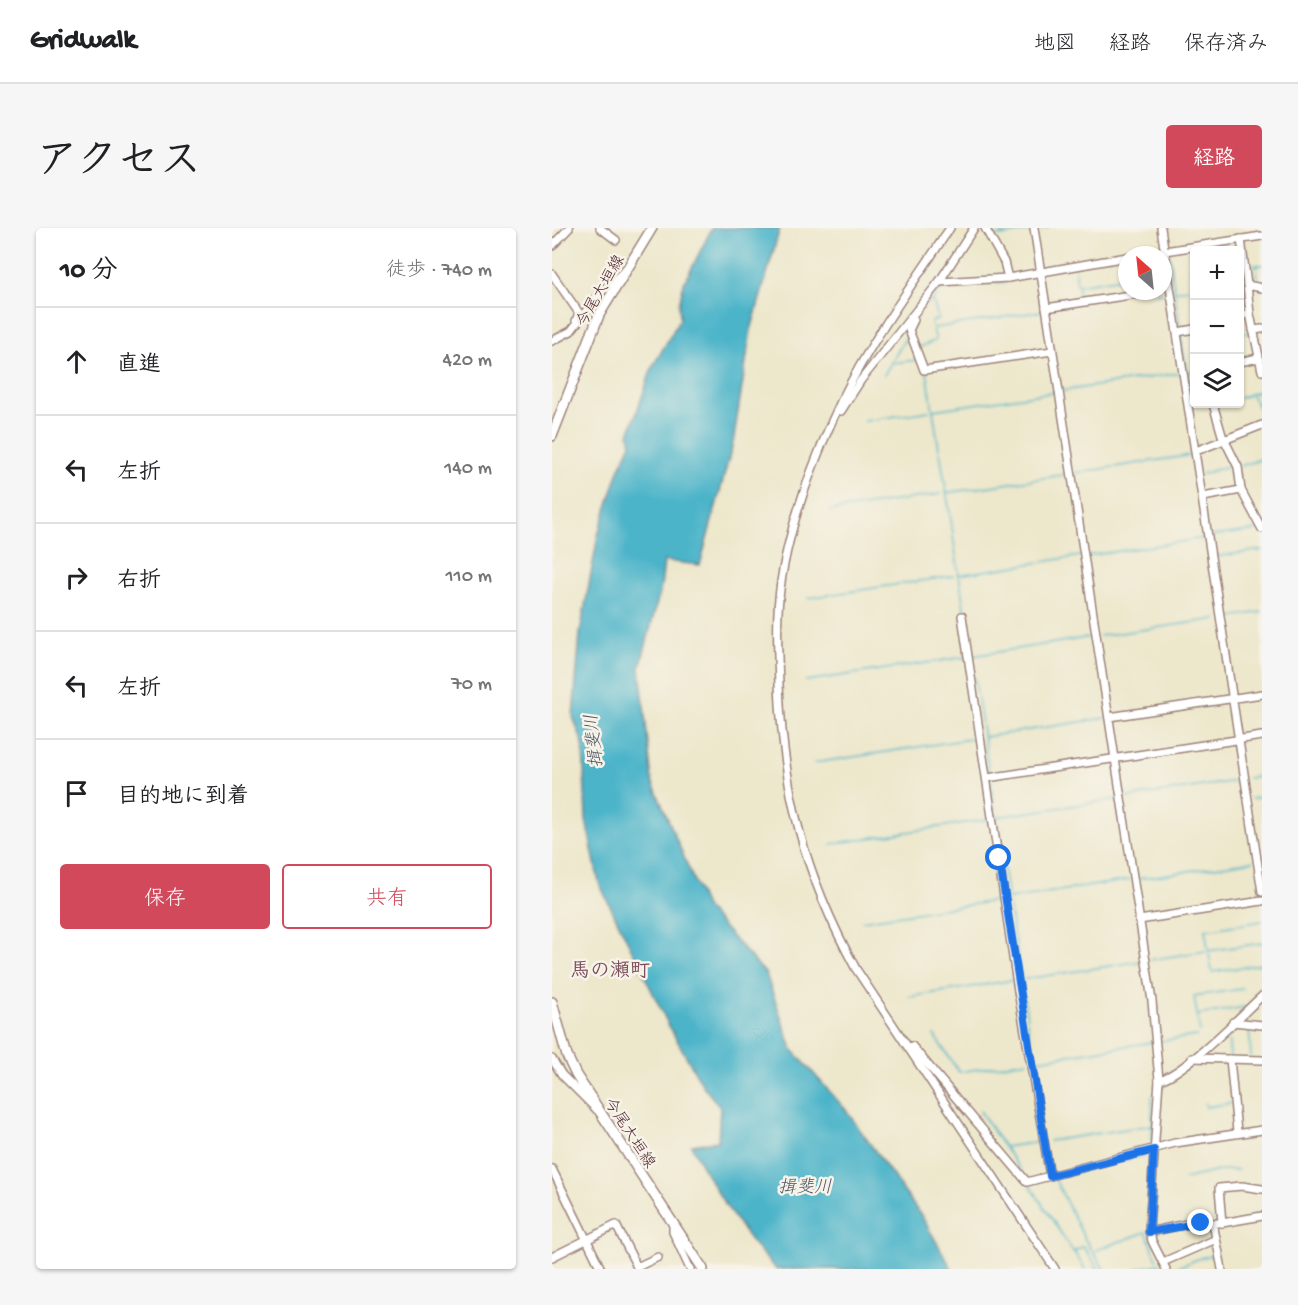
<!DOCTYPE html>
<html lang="ja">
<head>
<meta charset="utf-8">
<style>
  :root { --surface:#fff; --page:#f6f6f6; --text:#202124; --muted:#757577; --line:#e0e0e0; --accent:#d1495b }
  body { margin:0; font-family:"Gochi Hand","Klee One",sans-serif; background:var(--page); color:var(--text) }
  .controls { position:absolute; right:18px; top:18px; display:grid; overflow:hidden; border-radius:6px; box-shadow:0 2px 4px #0004 }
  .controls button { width:54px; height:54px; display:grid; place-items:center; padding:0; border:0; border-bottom:2px solid var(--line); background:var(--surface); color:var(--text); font:30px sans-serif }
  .compass { position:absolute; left:566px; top:18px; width:54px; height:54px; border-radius:50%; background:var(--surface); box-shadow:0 2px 4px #0004; rotate:333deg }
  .stop { position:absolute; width:18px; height:18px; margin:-14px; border:4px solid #1a73e8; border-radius:50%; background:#fff }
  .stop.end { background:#1a73e8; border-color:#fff; box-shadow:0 2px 6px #0008 }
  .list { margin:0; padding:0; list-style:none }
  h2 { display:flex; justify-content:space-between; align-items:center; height:78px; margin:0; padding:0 24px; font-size:26px }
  h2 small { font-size:20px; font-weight:400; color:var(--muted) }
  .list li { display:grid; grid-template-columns:39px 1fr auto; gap:18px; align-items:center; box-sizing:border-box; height:108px; padding:0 24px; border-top:2px solid var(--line) }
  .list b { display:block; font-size:22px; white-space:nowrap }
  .list em { font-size:20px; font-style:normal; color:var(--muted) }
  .actions { display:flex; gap:12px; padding:18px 24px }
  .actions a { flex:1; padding:14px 0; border:2px solid var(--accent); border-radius:6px; text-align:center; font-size:21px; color:var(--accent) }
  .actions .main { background:var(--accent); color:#fff }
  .icon { flex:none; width:33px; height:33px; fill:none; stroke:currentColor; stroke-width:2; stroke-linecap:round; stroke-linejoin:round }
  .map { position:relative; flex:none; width:710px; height:1041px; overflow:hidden; border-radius:6px }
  header { display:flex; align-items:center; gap:36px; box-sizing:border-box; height:84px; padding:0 30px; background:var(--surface); border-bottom:2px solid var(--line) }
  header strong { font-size:28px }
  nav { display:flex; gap:33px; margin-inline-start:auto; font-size:21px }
  .intro { display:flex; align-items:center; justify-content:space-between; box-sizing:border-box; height:144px; padding:0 36px }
  h1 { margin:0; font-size:42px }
  .button { padding:15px 27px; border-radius:6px; background:var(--accent); color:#fff; font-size:21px; font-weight:700 }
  main { display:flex; gap:36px; padding:0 36px }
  aside { flex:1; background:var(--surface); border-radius:6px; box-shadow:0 2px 4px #0004 }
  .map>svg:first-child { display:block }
  .water { fill:#4bb4c9; stroke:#4a6a7a; stroke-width:1.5 }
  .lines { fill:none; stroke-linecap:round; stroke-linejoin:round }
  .stream { stroke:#4bb4c9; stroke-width:1.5 }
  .minor-casing { stroke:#9c837b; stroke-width:10 }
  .major-casing { stroke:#9c837b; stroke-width:12 }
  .minor { stroke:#fff; stroke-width:7 }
  .major { stroke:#fff; stroke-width:9 }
  .route { stroke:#1a73e8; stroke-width:8 }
  .labels { text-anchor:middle; stroke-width:5; stroke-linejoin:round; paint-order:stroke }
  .street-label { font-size:16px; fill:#4a1f2b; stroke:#f7f3e8 }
  .water-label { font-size:18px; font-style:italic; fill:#4a5362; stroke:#f7f3e8 }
  .quarter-label { font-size:20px; font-weight:bold; fill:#7c505e; stroke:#f7f3e8 }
</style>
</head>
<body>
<header>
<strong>Gridwalk</strong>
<nav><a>地図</a><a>経路</a><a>保存済み</a></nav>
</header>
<div class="intro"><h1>アクセス</h1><a class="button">経路</a></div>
<main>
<aside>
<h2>10 分<small>徒歩 · 740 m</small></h2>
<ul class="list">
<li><svg class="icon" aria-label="ahead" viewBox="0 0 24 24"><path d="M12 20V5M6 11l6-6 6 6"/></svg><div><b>直進</b></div><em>420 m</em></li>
<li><svg class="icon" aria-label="left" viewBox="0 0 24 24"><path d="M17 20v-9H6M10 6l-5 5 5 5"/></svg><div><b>左折</b></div><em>140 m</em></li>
<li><svg class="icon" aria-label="right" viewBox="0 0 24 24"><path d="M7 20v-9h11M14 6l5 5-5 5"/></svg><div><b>右折</b></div><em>110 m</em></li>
<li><svg class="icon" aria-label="left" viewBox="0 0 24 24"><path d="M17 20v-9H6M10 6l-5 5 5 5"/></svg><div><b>左折</b></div><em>70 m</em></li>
<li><svg class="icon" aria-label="arrive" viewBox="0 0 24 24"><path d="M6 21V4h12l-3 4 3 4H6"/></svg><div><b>目的地に到着</b></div></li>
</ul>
<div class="actions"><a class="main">保存</a><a>共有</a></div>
</aside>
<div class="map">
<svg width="710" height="1041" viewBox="0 0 710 1041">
  <rect width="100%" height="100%" fill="#f7f3e8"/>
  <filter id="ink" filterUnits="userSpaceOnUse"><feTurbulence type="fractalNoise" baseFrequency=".0167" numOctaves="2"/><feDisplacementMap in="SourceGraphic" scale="12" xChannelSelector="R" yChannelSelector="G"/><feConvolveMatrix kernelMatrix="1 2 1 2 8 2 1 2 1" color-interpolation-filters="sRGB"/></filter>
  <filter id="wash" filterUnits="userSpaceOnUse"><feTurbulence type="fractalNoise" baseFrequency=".008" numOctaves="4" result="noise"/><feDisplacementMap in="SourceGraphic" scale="24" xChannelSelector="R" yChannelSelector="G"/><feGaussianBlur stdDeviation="1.35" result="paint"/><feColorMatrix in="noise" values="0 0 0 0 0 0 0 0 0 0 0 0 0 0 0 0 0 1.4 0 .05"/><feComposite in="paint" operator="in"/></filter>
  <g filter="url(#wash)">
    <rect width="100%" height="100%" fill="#ede7cb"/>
    <!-- water -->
    <path class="water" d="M160,0h68l-29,102 -18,113 -33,122 -36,-4 -3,26 -21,81 12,113 53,126 61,67 26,75 54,61 76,107 30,52h-176c-36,-37 -62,-79 -85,-124l27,-4 2,-34 -17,-21 -33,-58 -71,-145 -13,-63 -3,-76 -10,-27 7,-84 18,-98 21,-65 12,-26 -2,-10 23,-66 28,-49 -1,-15 5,-21z"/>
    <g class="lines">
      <!-- stream -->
      <g class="stream">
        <path d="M447,0l3,7"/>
        <path d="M486,1l10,-1"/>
        <path d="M441,9l38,-6"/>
        <path d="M416,15l11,-15"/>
        <path d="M617,27l11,73"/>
        <path d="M523,40l2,16"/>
        <path d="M696,40l9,-3"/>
        <path d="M704,55l1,-18h5"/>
        <path d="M623,63l19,-3"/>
        <path d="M604,66l8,-1"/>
        <path d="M527,72l-1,-15 49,-8"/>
        <path d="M375,76l6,-4"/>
        <path d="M382,100l109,-17"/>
        <path d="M356,106l-17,29 26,-3"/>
        <path d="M629,106l11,76"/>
        <path d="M688,106l11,-2"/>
        <path d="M366,120l18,-8 -5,-18 7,-3 -5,-19 10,-14 62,-4"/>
        <path d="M375,144l12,77"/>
        <path d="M635,144l7,-1"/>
        <path d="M332,147l7,-12"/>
        <path d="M510,163l118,-18"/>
        <path d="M700,168l10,18"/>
        <path d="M688,170l22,-8"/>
        <path d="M706,174l3,-1 -2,-9"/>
        <path d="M381,182l122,-18"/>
        <path d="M312,193l65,-10"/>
        <path d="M388,224l13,81"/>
        <path d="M688,238l22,-7"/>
        <path d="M523,245l117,-18"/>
        <path d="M650,246l30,-9"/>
        <path d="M394,265l123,-19"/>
        <path d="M277,283l112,-17"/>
        <path d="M401,308l12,78"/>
        <path d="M660,308l46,-6"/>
        <path d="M535,328l117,-18"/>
        <path d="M662,329l48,-7"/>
        <path d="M406,347l122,-19"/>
        <path d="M256,370l145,-22"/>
        <path d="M672,390l38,-6"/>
        <path d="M548,408l116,-17"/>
        <path d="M420,428l120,-19"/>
        <path d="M423,450l2,17"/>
        <path d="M254,453l160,-24"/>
        <path d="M426,470l11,76"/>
        <path d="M432,509l121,-19"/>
        <path d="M262,535l162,-25"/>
        <path d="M696,550l14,-2"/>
        <path d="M438,551l12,78"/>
        <path d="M573,570l117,-18"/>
        <path d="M699,571l11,-2"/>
        <path d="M444,589l122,-18"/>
        <path d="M279,616l159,-25"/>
        <path d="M450,632l12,78"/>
        <path d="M709,632h1"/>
        <path d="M710,639v2"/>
        <path d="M585,651l116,-18"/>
        <path d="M456,671l121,-19"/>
        <path d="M310,693l140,-21"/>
        <path d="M463,712l12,78"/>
        <path d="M656,720l-3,-18 57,-9"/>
        <path d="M656,723l54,-8"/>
        <path d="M657,726l3,18 50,-8"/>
        <path d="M597,732l57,-9"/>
        <path d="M473,751l117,-18"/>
        <path d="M357,769l105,-17"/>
        <path d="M646,787l47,-8"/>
        <path d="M475,793l3,17"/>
        <path d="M697,799l2,29"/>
        <path d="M648,804l-6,-36 48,-7"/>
        <path d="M676,806l2,22"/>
        <path d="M382,807l25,37 68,-11"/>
        <path d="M608,813l37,-5"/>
        <path d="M485,832l116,-18"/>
        <path d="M610,860l16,-14"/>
        <path d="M653,875l1,4 25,-4"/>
        <path d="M428,883l24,36"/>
        <path d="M600,912v-43l4,-4"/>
        <path d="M497,913l103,-16"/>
        <path d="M470,944l-18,-25 36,-5"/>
        <path d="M525,944l72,-18"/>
        <path d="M502,949l30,61 20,31"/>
        <path d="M632,951l39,-9h15"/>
        <path d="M478,957l43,67 11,-6"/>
        <path d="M532,1019l14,22"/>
        <path d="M544,1022l50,-18 11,27"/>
        <path d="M522,1024l11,17"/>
        <path d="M616,1036l3,5"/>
        <path d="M585,1041l22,-5 3,5"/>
        <path d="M621,1041l30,-12 13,-1"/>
      </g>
    </g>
  </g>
  <g filter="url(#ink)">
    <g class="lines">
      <!-- minor casing -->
      <g class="minor-casing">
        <g id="minor">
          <path d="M48,0l16,12"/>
          <path d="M398,0c-41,62 -88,124 -118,193 -24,54 -47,117 -53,177 -3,28 -1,57 0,86 4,108 25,190 77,285l199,300"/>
          <path d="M433,0l19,34 4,16"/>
          <path d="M482,0l118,773 7,79 -10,149 3,12 14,28"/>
          <path d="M609,0l101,664"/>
          <path d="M689,11l6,46 15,3"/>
          <path d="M0,18l17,-18"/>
          <path d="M587,27l123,-19"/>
          <path d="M0,46l27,39 -3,8"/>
          <path d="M387,54l69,-4 119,-21"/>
          <path d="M494,80l110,-17"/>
          <path d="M698,86l12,57"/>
          <path d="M688,87l10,-1 -3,-29"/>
          <path d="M362,92l-5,10 15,40 128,-19"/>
          <path d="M701,102l9,-1"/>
          <path d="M626,104l16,-3"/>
          <path d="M0,113l19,-10 28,-37 25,-23"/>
          <path d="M688,134l18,-4"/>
          <path d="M661,176l9,31 16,32 3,23"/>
          <path d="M289,183l20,-31 78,-98 35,-54"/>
          <path d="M644,223l66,-26"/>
          <path d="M651,269l38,-7 21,39"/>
          <path d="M410,388l56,375 32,185"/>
          <path d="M557,489l153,-23"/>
          <path d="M435,550l275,-42"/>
          <path d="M587,692l123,-19"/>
          <path d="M681,794l29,3"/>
          <path d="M360,818l115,136 148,-39 87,-13"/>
          <path d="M640,830l70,2"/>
          <path d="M0,831l10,16 35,35"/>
          <path d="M678,831l7,73"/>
          <path d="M607,852c24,-5 82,-65 103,-84"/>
          <path d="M0,941l49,100"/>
          <path d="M661,995l9,46"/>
          <path d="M670,995l-3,-35 23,-2 20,3"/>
          <path d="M121,997v7l17,37"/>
          <path d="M597,1004l42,-9h31l40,-7"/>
          <path d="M0,1029l64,-32 21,42 21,-10"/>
          <path d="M611,1034l51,-22"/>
        </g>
      </g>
      <!-- major casing -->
      <g class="major-casing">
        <g id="major">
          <path d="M0,208l47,-121 53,-87"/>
          <path d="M0,774l15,54 9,19 127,194"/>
        </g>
      </g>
      <!-- minor -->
      <use href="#minor" class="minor"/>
      <!-- major -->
      <use href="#major" class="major"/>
    </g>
  </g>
  <g class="lines" filter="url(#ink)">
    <!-- route -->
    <path class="route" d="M447,630l51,318 104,-26 -5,82 52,-9"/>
  </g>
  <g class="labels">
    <!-- street labels -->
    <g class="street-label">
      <text transform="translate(47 62) rotate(-60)" y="6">今尾大垣線</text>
      <text transform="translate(79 904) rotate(57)" y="6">今尾大垣線</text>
    </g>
    <!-- water labels -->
    <g class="water-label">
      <text transform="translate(41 513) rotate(-96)" y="6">揖斐川</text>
      <text x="253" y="964">揖斐川</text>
    </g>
    <!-- quarter labels -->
    <g class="quarter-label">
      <text x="58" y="748">馬の瀬町</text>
    </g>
  </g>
</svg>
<div class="controls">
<button>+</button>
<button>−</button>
<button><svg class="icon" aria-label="layers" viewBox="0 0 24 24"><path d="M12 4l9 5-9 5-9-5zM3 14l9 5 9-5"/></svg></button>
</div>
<svg class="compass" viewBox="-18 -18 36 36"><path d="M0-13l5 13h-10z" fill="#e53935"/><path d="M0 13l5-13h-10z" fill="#757577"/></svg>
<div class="stop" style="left:447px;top:630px"></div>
<div class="stop end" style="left:649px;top:995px"></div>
</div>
</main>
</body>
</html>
